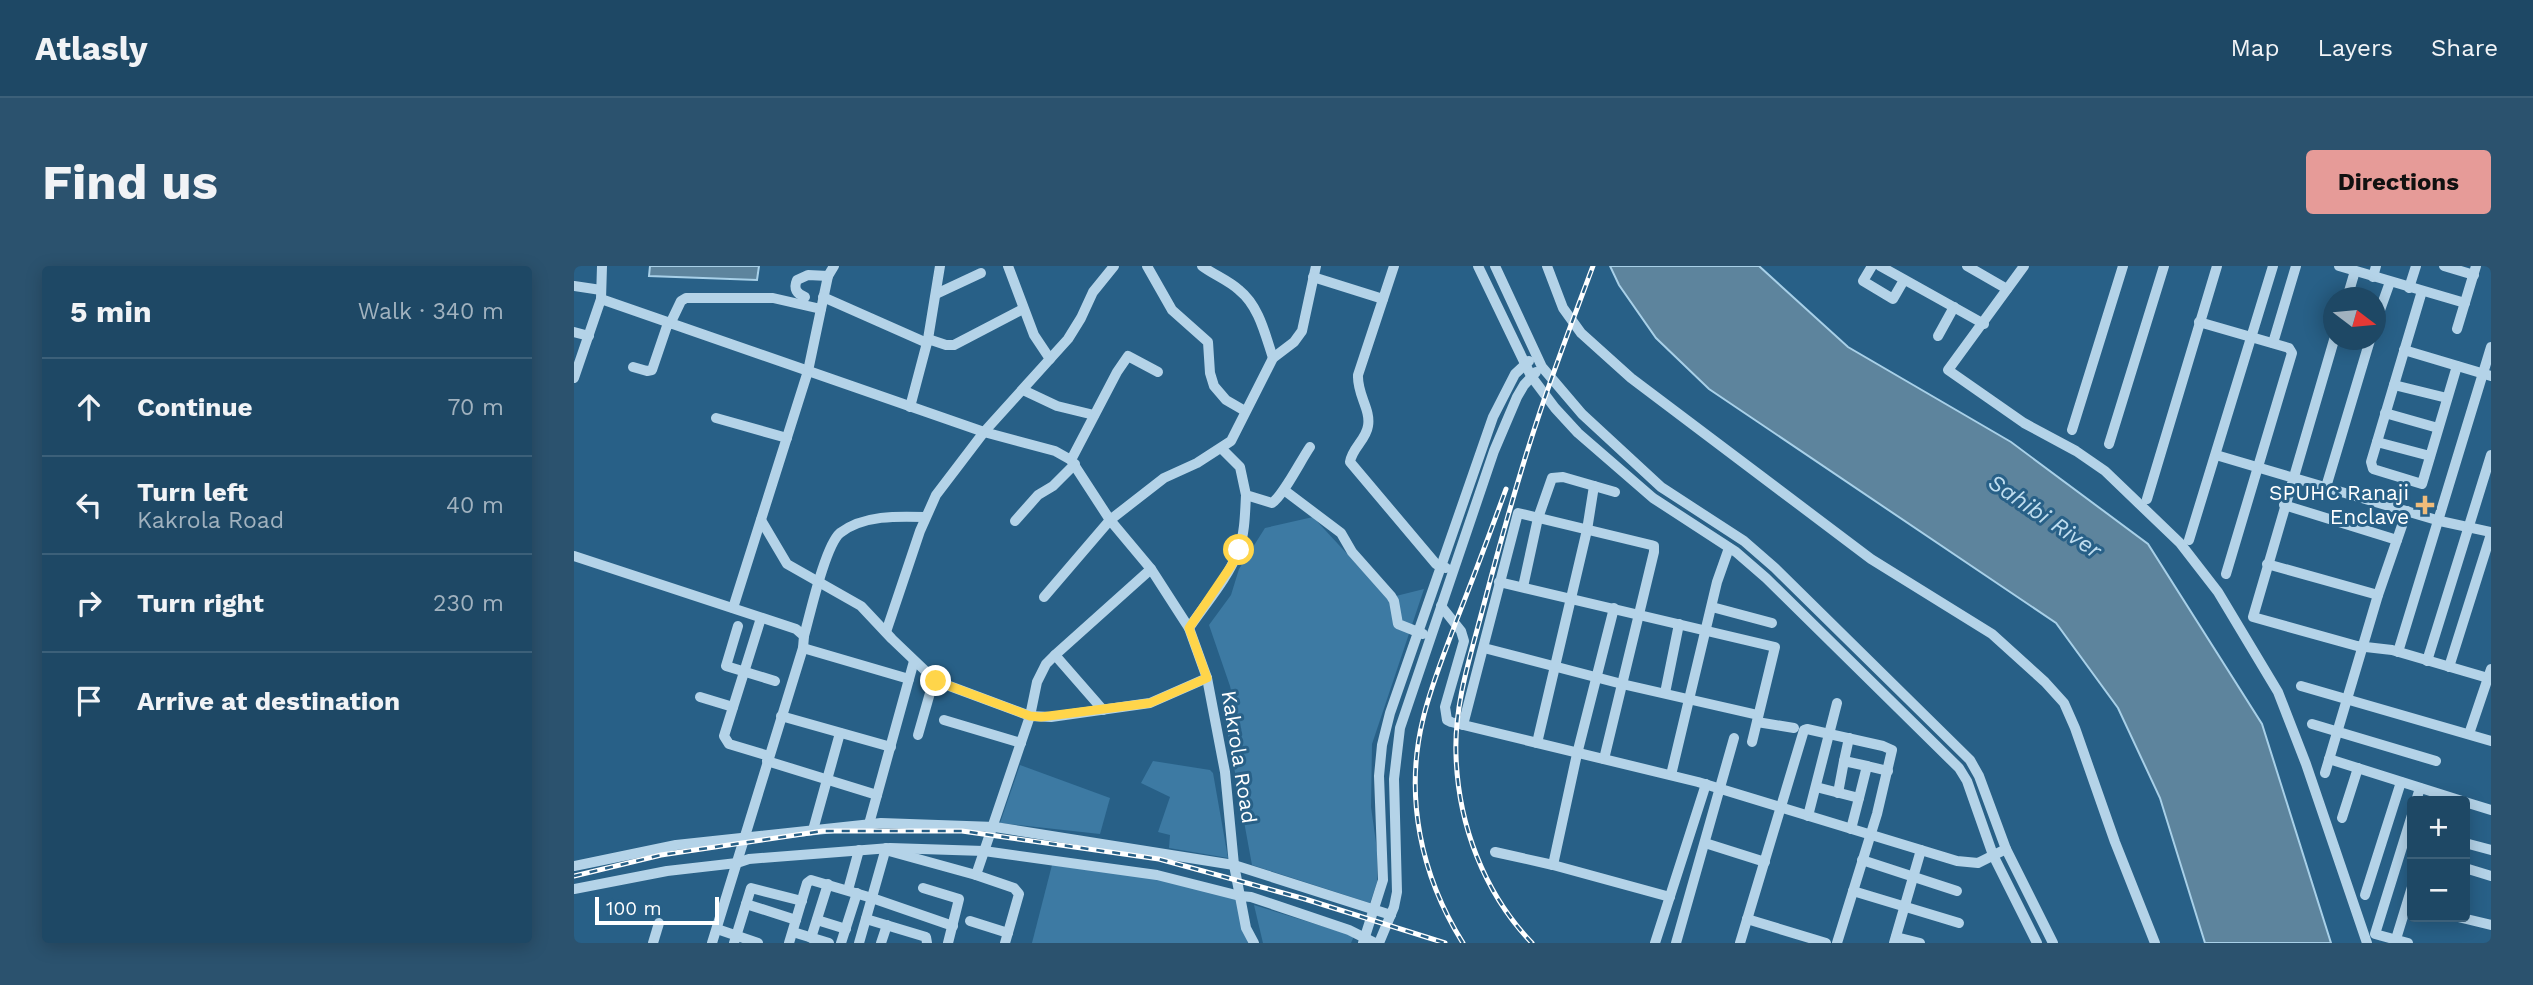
<!DOCTYPE html>
<html lang="en">
<head>
<meta charset="utf-8">
<style>
  :root { --surface:#1e4865; --page:#2b526e; --text:#f1f3f6; --muted:#a1b2bf; --line:#3c6079; --accent:#e69b98 }
  body { margin:0; font-family:"Work Sans",sans-serif; background:var(--page); color:var(--text) }
  .controls { position:absolute; right:21px; bottom:21px; display:grid; overflow:hidden; border-radius:7px; box-shadow:0 4px 18px #0003 }
  .controls button { width:63px; height:63px; display:grid; place-items:center; padding:0; border:0; border-bottom:2px solid var(--line); background:var(--surface); color:var(--text); font:35px sans-serif }
  .compass { position:absolute; left:1749px; top:21px; width:63px; height:63px; border-radius:50%; background:var(--surface); box-shadow:0 4px 18px #0003; rotate:106deg }
  .scale { position:absolute; left:21px; bottom:18px; width:124px; box-sizing:border-box; padding-left:7px; border:4px solid #fff; border-top:0; font-size:19px; line-height:24px; white-space:nowrap; color:#fff; -webkit-text-stroke:5px #286087; paint-order:stroke }
  .stop { position:absolute; width:21px; height:21px; margin:-16px; border:5px solid #ffd54a; border-radius:50%; background:#fff }
  .stop.end { background:#ffd54a; border-color:#fff; box-shadow:0 2px 7px #0008 }
  .list { margin:0; padding:0; list-style:none }
  h2 { display:flex; justify-content:space-between; align-items:center; height:91px; margin:0; padding:0 28px; font-size:30px }
  h2 small { font-size:23px; font-weight:400; color:var(--muted) }
  .list li { display:grid; grid-template-columns:46px 1fr auto; gap:21px; align-items:center; box-sizing:border-box; height:98px; padding:0 28px; border-top:2px solid var(--line) }
  .list b { display:block; font-size:26px; white-space:nowrap }
  .list p { margin:0; font-size:23px; white-space:nowrap; color:var(--muted) }
  .list em { font-size:23px; font-style:normal; color:var(--muted) }
  .icon { flex:none; width:38px; height:38px; fill:none; stroke:currentColor; stroke-width:2; stroke-linecap:round; stroke-linejoin:round }
  .map { position:relative; flex:none; width:1917px; height:677px; overflow:hidden; border-radius:7px }
  header { display:flex; align-items:center; gap:42px; box-sizing:border-box; height:98px; padding:0 35px; background:var(--surface); border-bottom:2px solid var(--line) }
  header strong { font-size:33px }
  nav { display:flex; gap:38px; margin-inline-start:auto; font-size:24px }
  .intro { display:flex; align-items:center; justify-content:space-between; box-sizing:border-box; height:168px; padding:0 42px }
  h1 { margin:0; font-size:49px }
  .button { padding:18px 32px; border-radius:7px; background:var(--accent); color:#111; font-size:24px; font-weight:700 }
  main { display:flex; gap:42px; padding:0 42px }
  aside { flex:1; background:var(--surface); border-radius:7px; box-shadow:0 4px 18px #0003 }
  .map>svg:first-child { display:block }
  .green { fill:#3d7aa3 }
  .water { fill:#5d849d; stroke:#a8d0e8; stroke-width:2 }
  .lines { fill:none; stroke-linecap:round; stroke-linejoin:round }
  .minor { stroke:#b4d3e8; stroke-width:10 }
  .rail-casing { stroke:#fff; stroke-width:5 }
  .rail { stroke:#286087; stroke-width:2.5; stroke-dasharray:8; stroke-linecap:butt }
  .route { stroke:#ffd54a; stroke-width:9 }
  .poi-dot { fill:#f0bc7a; stroke:#286087; stroke-width:2.5 }
  .labels { text-anchor:middle; stroke-width:6; stroke-linejoin:round; paint-order:stroke }
  .poi-label { font-size:21px; fill:#fff; stroke:#286087; text-anchor:end }
  .street-label { font-size:21px; fill:#fff; stroke:#286087 }
  .water-label { font-size:23px; font-style:italic; fill:#bfddef; stroke:#286087 }
</style>
</head>
<body>
<header>
<strong>Atlasly</strong>
<nav><a>Map</a><a>Layers</a><a>Share</a></nav>
</header>
<div class="intro"><h1>Find us</h1><a class="button">Directions</a></div>
<main>
<aside>
<h2>5 min<small>Walk · 340 m</small></h2>
<ul class="list">
<li><svg class="icon" aria-label="ahead" viewBox="0 0 24 24"><path d="M12 20V5M6 11l6-6 6 6"/></svg><div><b>Continue</b></div><em>70 m</em></li>
<li><svg class="icon" aria-label="left" viewBox="0 0 24 24"><path d="M17 20v-9H6M10 6l-5 5 5 5"/></svg><div><b>Turn left</b><p>Kakrola Road</p></div><em>40 m</em></li>
<li><svg class="icon" aria-label="right" viewBox="0 0 24 24"><path d="M7 20v-9h11M14 6l5 5-5 5"/></svg><div><b>Turn right</b></div><em>230 m</em></li>
<li><svg class="icon" aria-label="arrive" viewBox="0 0 24 24"><path d="M6 21V4h12l-3 4 3 4H6"/></svg><div><b>Arrive at destination</b></div></li>
</ul>
</aside>
<div class="map">
<svg width="1917" height="677" viewBox="0 0 1917 677">
  <rect width="100%" height="100%" fill="#286087"/>
  <!-- green -->
  <g class="green">
    <path d="M739,251l75,81 36,-9 -52,155 -1,63 6,43v32l-7,21 -118,-38 -25,-136h13l-10,-43 -21,-61 22,-30 8,-26 26,-41z"/>
    <path d="M579,495l57,9 3,3 15,85 -59,-10 1,-13 -12,-3 12,-35 -29,-14z"/>
    <path d="M446,499l90,33 -10,36 -100,-11z"/>
    <path d="M478,599l111,15 73,19 12,44h-216z"/>
    <path d="M680,639l100,31 -3,7h-88z"/>
  </g>
  <!-- water -->
  <g class="water">
    <path d="M76,0h109l-2,14 -108,-4z"/>
    <path d="M1036,0h149l89,81 163,95 137,102 114,180 69,219h-126l-45,-145 -42,-90 -62,-85 -347,-234 -53,-51 -37,-53z"/>
  </g>
  <g class="lines">
    <!-- minor -->
    <g class="minor">
      <path d="M434,0l26,69 16,24"/>
      <path d="M573,0l25,44 36,32 2,31 4,13 12,14 19,11"/>
      <path d="M628,0c12,9 26,14 37,24 20,16 26,44 34,68"/>
      <path d="M820,0l-36,109c-1,20 13,34 10,51 -2,14 -16,22 -18,36l86,102 10,4"/>
      <path d="M904,0l53,110 24,32 23,25 75,65 83,54 30,26 193,190 8,13 26,74 44,88"/>
      <path d="M921,0l47,101 40,47 79,73 83,54 31,27 195,192 9,16 27,73 47,94"/>
      <path d="M973,0l16,42 18,25 50,45 240,181 121,75 53,48 19,21 11,25 40,114 40,101"/>
      <path d="M1298,0l-9,15 30,18 11,-19"/>
      <path d="M1306,0l104,58"/>
      <path d="M1393,0l40,23"/>
      <path d="M1450,0l-76,104 76,53 52,28 29,20 75,72 38,49 60,100 28,72 61,179"/>
      <path d="M1765,0l126,37"/>
      <path d="M1870,0l30,9"/>
      <path d="M739,11l70,22"/>
      <path d="M1799,11l3,-11"/>
      <path d="M0,20l27,4"/>
      <path d="M1835,22l7,-22"/>
      <path d="M1848,25l-51,171 2,7 49,15 35,-118"/>
      <path d="M362,28l45,-21"/>
      <path d="M231,31c-8,-3 -12,-8 -8,-17l11,-5 20,1"/>
      <path d="M249,31l104,46"/>
      <path d="M1773,32l8,-27"/>
      <path d="M27,33l383,133 71,19 16,9 39,60 41,49 38,59 18,50 18,94 9,93 12,63 8,15"/>
      <path d="M1625,56l90,26 3,5 -66,221"/>
      <path d="M96,58l11,-23 5,-3h87l48,11"/>
      <path d="M1801,58l15,-42"/>
      <path d="M1883,63l19,-63"/>
      <path d="M0,66l15,4"/>
      <path d="M1364,70l16,-29"/>
      <path d="M354,73l18,6h8l69,-36"/>
      <path d="M1760,74l-81,277 104,29 35,4 96,28"/>
      <path d="M1699,77l23,-77"/>
      <path d="M1830,84l87,26"/>
      <path d="M59,101l14,4 5,-1 16,-47"/>
      <path d="M0,112l27,-79 1,-33"/>
      <path d="M1820,119l53,13"/>
      <path d="M449,124l34,16 37,9"/>
      <path d="M336,141l18,-68 12,-73"/>
      <path d="M1811,147l53,15"/>
      <path d="M142,152l71,20"/>
      <path d="M1498,164l51,-164"/>
      <path d="M1803,176l53,14"/>
      <path d="M1535,178l55,-178"/>
      <path d="M648,183l18,18 6,28 26,8c11,-7 29,-43 38,-56"/>
      <path d="M1642,189l224,66 51,11"/>
      <path d="M497,194l46,-88 11,-16 30,16"/>
      <path d="M1752,221l44,-147"/>
      <path d="M710,224l57,43 11,19 39,44 3,5 4,23 25,10"/>
      <path d="M1573,233l70,-233"/>
      <path d="M1710,239l113,35"/>
      <path d="M187,254l26,44 74,42 31,33 44,42 94,35 21,1 99,-14 57,-25"/>
      <path d="M441,255l23,-26 15,-9 22,-22"/>
      <path d="M1615,274l84,-274"/>
      <path d="M0,290l222,73 8,7 -1,12 -91,295"/>
      <path d="M1693,298l111,31"/>
      <path d="M925,316l276,65 -23,95"/>
      <path d="M949,321l15,-69 14,-40 11,-1 52,15"/>
      <path d="M470,331l66,-77 54,-42 33,-15 34,-22 42,-83 21,-16 8,-11 14,-65"/>
      <path d="M867,340l20,25 3,10 -19,66 2,13 4,2 247,60 259,79 21,2 28,-14"/>
      <path d="M1138,341l60,16"/>
      <path d="M159,342l75,-237 20,-95 6,-10"/>
      <path d="M187,352l-37,118 5,8 40,12"/>
      <path d="M164,360l-12,40 49,15"/>
      <path d="M615,362c17,-25 40,-51 50,-79 6,-17 6,-36 7,-54"/>
      <path d="M312,366l34,-101 16,-36 48,-63 84,-93 13,-21 12,-26 21,-26"/>
      <path d="M230,370c6,-21 21,-90 36,-103 23,-18 58,-17 85,-16"/>
      <path d="M229,382l106,31"/>
      <path d="M910,382l138,36 136,31"/>
      <path d="M1824,386l93,-305"/>
      <path d="M481,389l48,55"/>
      <path d="M1853,395l64,-206"/>
      <path d="M1875,401l42,-133"/>
      <path d="M1727,420l190,55"/>
      <path d="M1091,427l14,-69"/>
      <path d="M126,431l33,10"/>
      <path d="M207,450l110,31"/>
      <path d="M370,454l77,23"/>
      <path d="M1183,456l37,6"/>
      <path d="M1738,458l124,37"/>
      <path d="M889,459l55,-212 133,32 3,1v6l-50,207"/>
      <path d="M1895,468l22,-65"/>
      <path d="M344,469l16,-56"/>
      <path d="M963,477l50,-213 7,-44"/>
      <path d="M1755,493l133,42"/>
      <path d="M193,495l110,34"/>
      <path d="M1270,495l5,-23"/>
      <path d="M1751,507l53,-178 29,-84"/>
      <path d="M1097,509l46,-193 12,-34"/>
      <path d="M1242,521l43,11 8,-32 21,5"/>
      <path d="M1264,527l6,-32 23,5"/>
      <path d="M1842,535l4,-13"/>
      <path d="M1891,536l26,8"/>
      <path d="M1234,550l29,-113"/>
      <path d="M1768,552l16,-50"/>
      <path d="M295,558l45,-163"/>
      <path d="M1277,563l8,-31"/>
      <path d="M239,564l27,-97"/>
      <path d="M1131,577l60,19"/>
      <path d="M1891,577l26,7"/>
      <path d="M315,585l87,24"/>
      <path d="M921,586l58,13 117,32"/>
      <path d="M1288,594l95,31"/>
      <path d="M979,599l24,-111 37,-146"/>
      <path d="M0,600l102,-21 205,-22 114,4 239,38 157,50"/>
      <path d="M1891,602l26,8"/>
      <path d="M349,622l36,11 -11,44"/>
      <path d="M0,623l93,-18 70,-8 12,-4 141,-11 94,3 173,24 83,21 11,1 98,33 26,13"/>
      <path d="M274,624l11,-40"/>
      <path d="M1279,625l106,32"/>
      <path d="M1791,629l36,-113"/>
      <path d="M172,638l50,16"/>
      <path d="M1884,651l33,8"/>
      <path d="M292,653l60,18 1,6"/>
      <path d="M1173,653l79,24"/>
      <path d="M243,654l29,9"/>
      <path d="M396,655l38,12"/>
      <path d="M143,663l41,14"/>
      <path d="M219,666l36,11"/>
      <path d="M1322,671l24,6"/>
      <path d="M237,672l17,-54"/>
      <path d="M1822,673l16,-52"/>
      <path d="M79,677l6,-20"/>
      <path d="M160,677l17,-55 51,13"/>
      <path d="M215,677l18,-60 4,-3 61,18 81,28"/>
      <path d="M267,677l16,-50"/>
      <path d="M285,677l27,-95"/>
      <path d="M307,677l6,-18"/>
      <path d="M431,677l14,-49 -5,-6 -38,-13 54,-159 7,-34 9,-18 9,-9 96,-86"/>
      <path d="M789,677l20,-63 -4,-104 3,-31 8,-32 103,-296 22,-43 14,-13"/>
      <path d="M805,677l15,-36 3,-15 -3,-113 6,-51 94,-277 23,-54 7,-12 12,-13"/>
      <path d="M1081,677l51,-159"/>
      <path d="M1102,677l58,-205"/>
      <path d="M1166,677l64,-213 3,-1 76,17 9,4 -15,64 -40,129"/>
      <path d="M1320,677l27,-93"/>
      <path d="M1834,677l-33,-9 37,-119"/>
    </g>
    <!-- rail casing -->
    <g class="rail-casing">
      <g id="rail">
        <path d="M0,610l87,-21 162,-24h139l197,28 146,40 140,44"/>
        <path d="M889,677c-42,-67 -59,-146 -40,-224 8,-34 22,-67 34,-100 17,-43 33,-86 49,-130"/>
        <path d="M958,677c-48,-50 -74,-119 -76,-188 -2,-51 15,-101 28,-151 16,-61 33,-123 53,-183 17,-52 37,-104 56,-155"/>
      </g>
    </g>
    <!-- rail -->
    <use href="#rail" class="rail"/>
  </g>
  <g class="lines">
    <!-- route -->
    <path class="route" d="M362,415l94,35 11,1 109,-14 57,-25 -18,-50 42,-62 8,-16"/>
  </g>
  <!-- markers -->
  <path class="poi-dot" d="M1847.5 228.5h7v7h7v7h-7v7h-7v-7h-7v-7h7z"/>
  <g class="labels">
    <!-- poi labels -->
    <g class="poi-label">
      <text x="1835" y="234">SPUHC Ranaji<tspan x="1835" dy="24">Enclave</tspan></text>
    </g>
    <!-- street labels -->
    <g class="street-label">
      <text transform="translate(665 491) rotate(81)" y="7">Kakrola Road</text>
    </g>
    <!-- water labels -->
    <g class="water-label">
      <text transform="translate(1471 250) rotate(34)" y="8">Sahibi River</text>
    </g>
  </g>
</svg>
<div class="controls">
<button>+</button>
<button>−</button>
</div>
<svg class="compass" viewBox="-18 -18 36 36"><path d="M0-13l5 13h-10z" fill="#e53935"/><path d="M0 13l5-13h-10z" fill="#a1b2bf"/></svg>
<div class="scale">100 m</div>
<div class="stop" style="left:665px;top:284px"></div>
<div class="stop end" style="left:362px;top:415px"></div>
</div>
</main>
</body>
</html>
